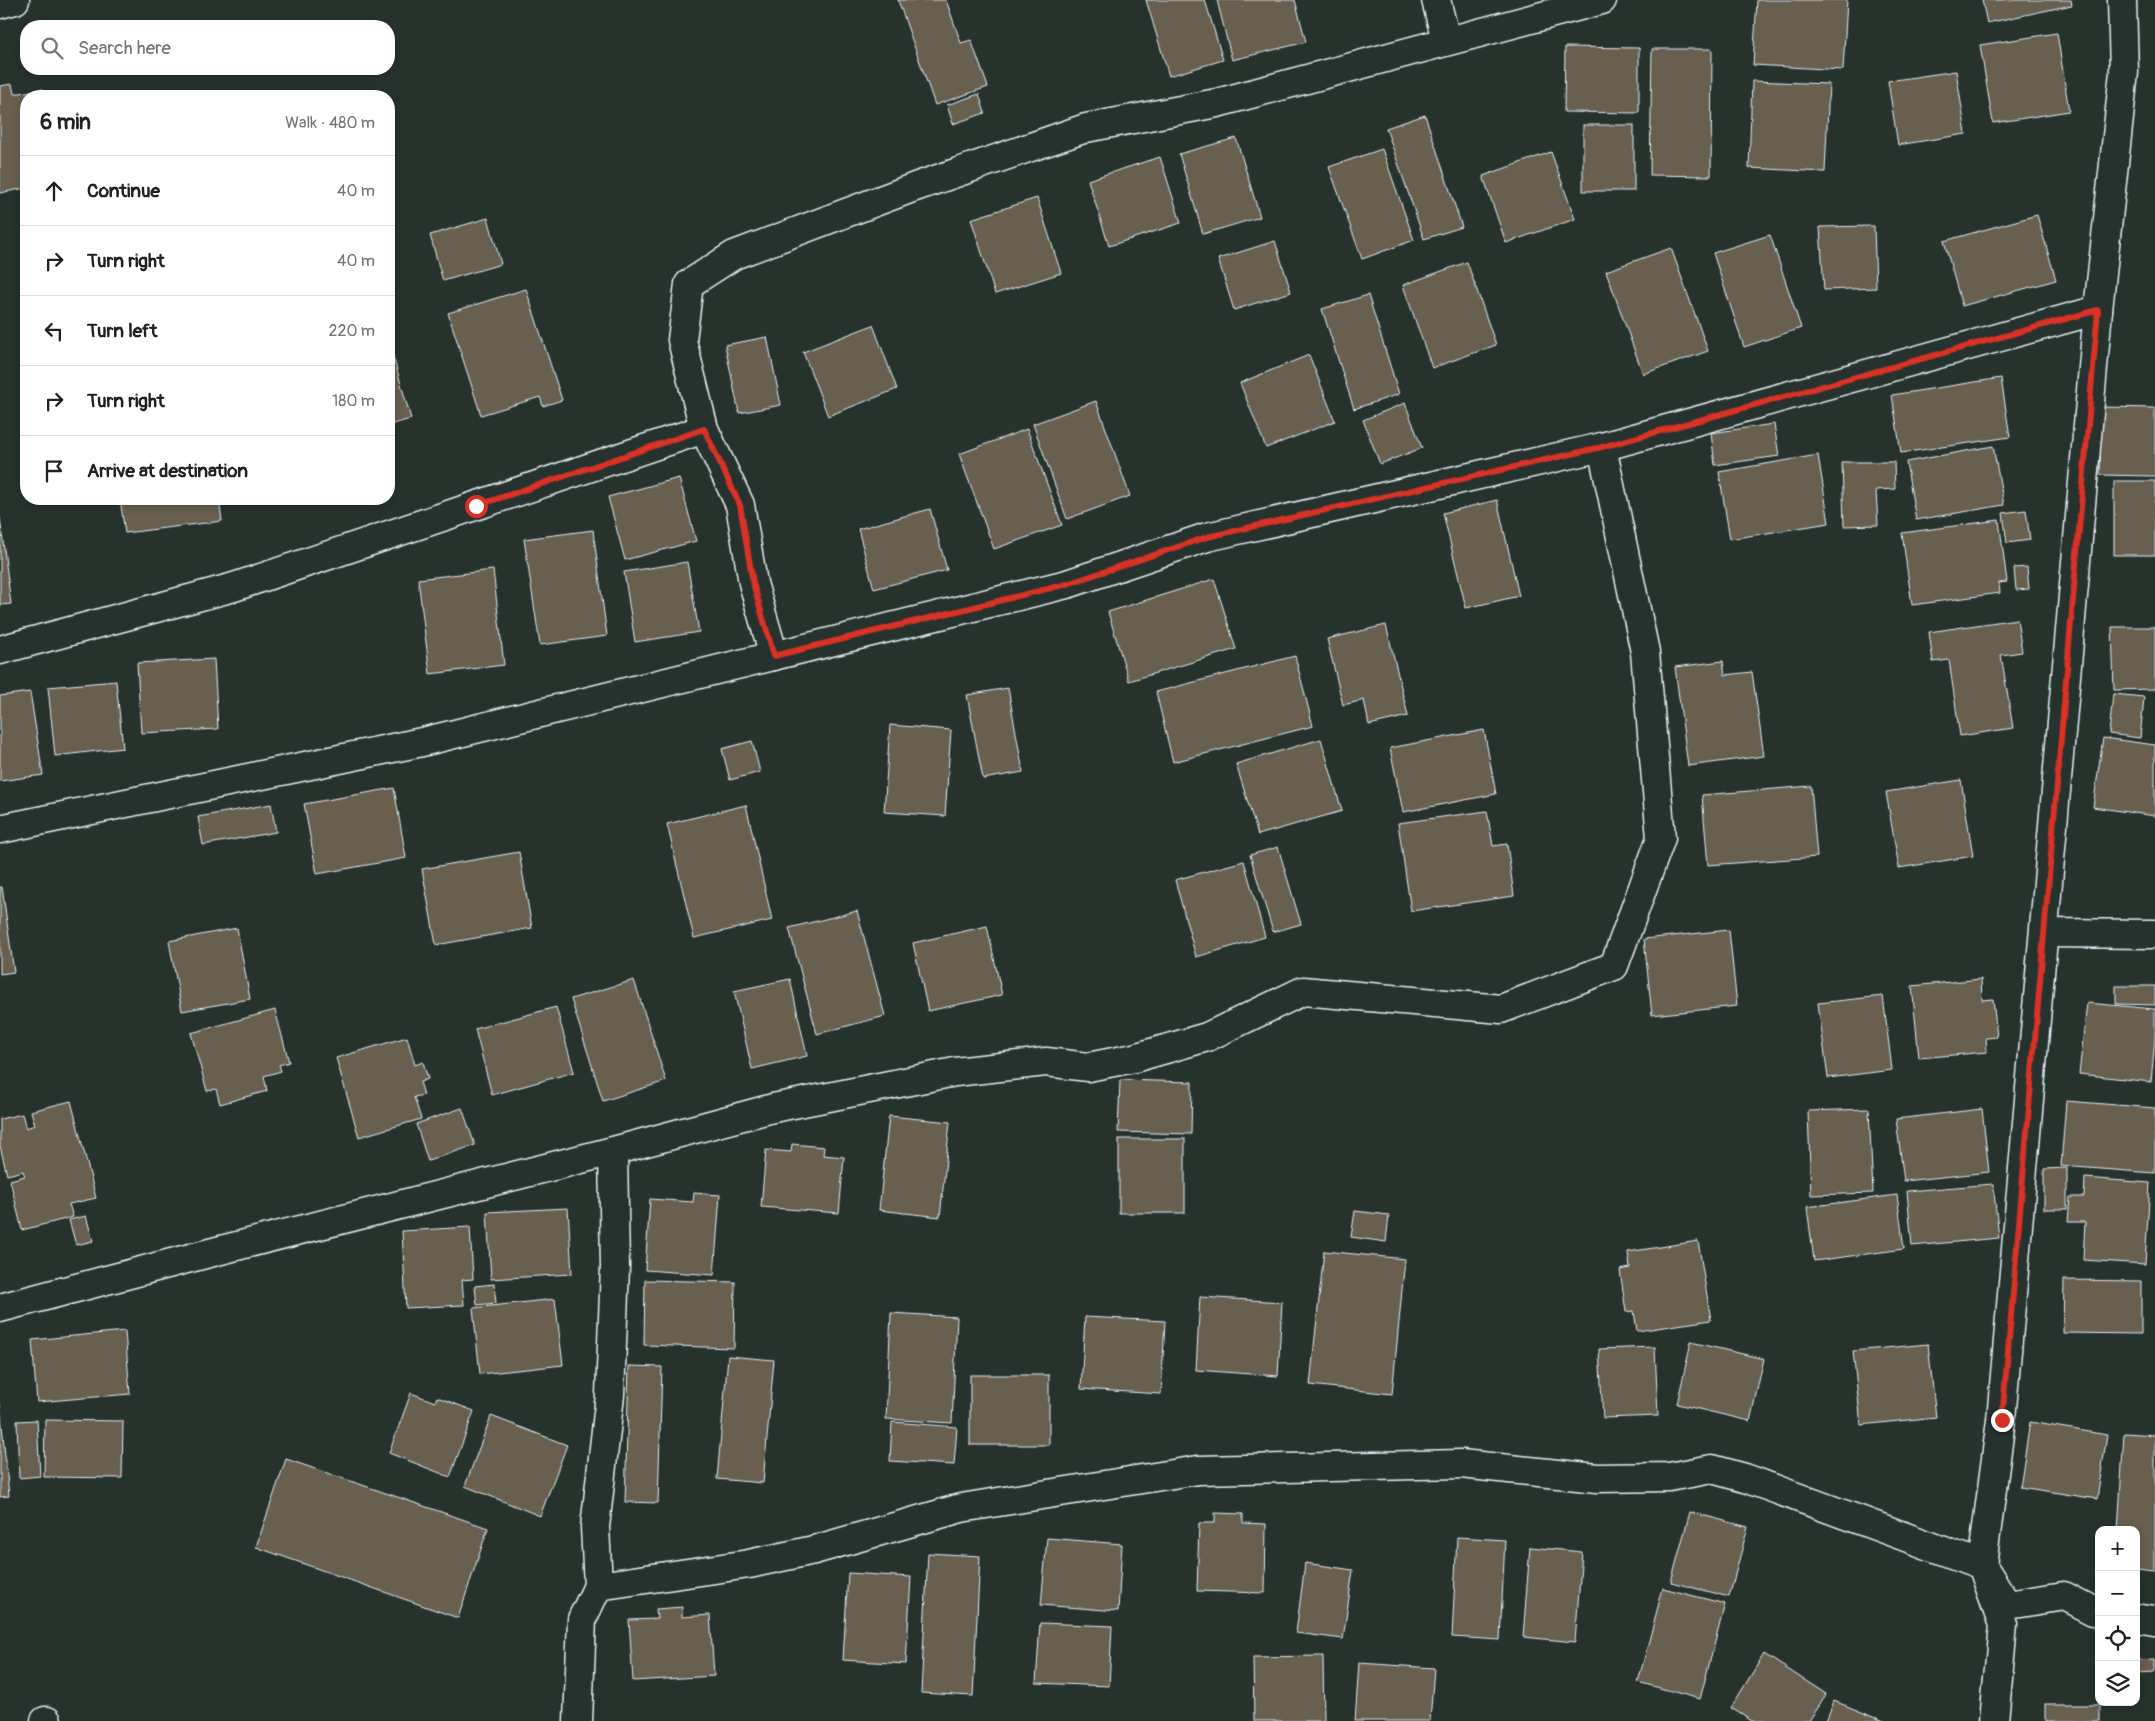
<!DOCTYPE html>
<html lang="en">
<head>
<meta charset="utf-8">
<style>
  :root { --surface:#fff; --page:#f6f6f6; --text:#202124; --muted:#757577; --line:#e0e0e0 }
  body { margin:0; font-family:Pangolin,sans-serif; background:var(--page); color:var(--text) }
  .controls { position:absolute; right:15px; bottom:15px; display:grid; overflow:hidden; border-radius:10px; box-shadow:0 2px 8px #0003 }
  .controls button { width:45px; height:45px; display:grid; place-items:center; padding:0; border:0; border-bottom:1px solid var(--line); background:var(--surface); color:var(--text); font:25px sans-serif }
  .stop { position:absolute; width:15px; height:15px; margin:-11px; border:4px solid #d93025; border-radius:50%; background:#fff }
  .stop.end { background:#d93025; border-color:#fff; box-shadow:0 1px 5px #0008 }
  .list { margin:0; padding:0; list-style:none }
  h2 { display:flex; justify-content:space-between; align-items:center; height:65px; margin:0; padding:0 20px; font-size:21px }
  h2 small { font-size:16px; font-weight:400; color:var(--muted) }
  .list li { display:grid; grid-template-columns:32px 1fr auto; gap:15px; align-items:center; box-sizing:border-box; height:70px; padding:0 20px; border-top:1px solid var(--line) }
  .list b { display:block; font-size:19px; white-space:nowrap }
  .list em { font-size:16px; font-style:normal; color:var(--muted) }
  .icon { flex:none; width:28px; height:28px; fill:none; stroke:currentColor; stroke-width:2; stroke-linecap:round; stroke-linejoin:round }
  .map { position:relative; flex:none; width:2155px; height:1721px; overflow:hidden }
  .search { position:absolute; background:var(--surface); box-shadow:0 2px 8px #0003; left:20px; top:20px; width:375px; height:55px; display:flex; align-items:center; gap:12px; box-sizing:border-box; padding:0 18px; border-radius:20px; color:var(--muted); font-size:19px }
  .panel { position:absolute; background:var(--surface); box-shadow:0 2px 8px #0003; left:20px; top:90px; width:375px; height:415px; border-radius:20px }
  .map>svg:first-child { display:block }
  .building { fill:#675f50; stroke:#e8f1f8 }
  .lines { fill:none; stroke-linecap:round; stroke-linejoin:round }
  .minor-casing { stroke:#e8f1f8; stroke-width:31 }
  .minor { stroke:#26332d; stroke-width:28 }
  .route { stroke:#d93025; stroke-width:6 }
</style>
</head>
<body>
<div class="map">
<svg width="2155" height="1721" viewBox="0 0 2155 1721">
  <rect width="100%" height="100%" fill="#26332d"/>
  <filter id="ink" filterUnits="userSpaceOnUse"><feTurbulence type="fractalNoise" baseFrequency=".02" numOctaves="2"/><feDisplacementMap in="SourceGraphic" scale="10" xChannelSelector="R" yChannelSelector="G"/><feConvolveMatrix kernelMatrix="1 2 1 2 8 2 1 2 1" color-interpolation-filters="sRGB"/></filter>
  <g filter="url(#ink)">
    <!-- building -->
    <g class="building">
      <path d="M898,0h48l15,43 10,-3 17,47 -53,18z"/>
      <path d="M1146,0h59l18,60 -54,16z"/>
      <path d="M1217,0h78l11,42 -74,18z"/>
      <path d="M1757,0h90l-4,70 -90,-5z"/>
      <path d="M1982,0h89l1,5 -85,18z"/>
      <path d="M2057,33l12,78 -76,12 -13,-78z"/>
      <path d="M1565,47l74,1v65l-75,-1z"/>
      <path d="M1652,49h60l-1,127 -61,-1z"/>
      <path d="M1956,71l10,63 -68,11 -10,-64z"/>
      <path d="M1752,81l77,3 -4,88 -76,-4z"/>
      <path d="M12,84l2,10 29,-5 1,7h-18v92l-26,5v-107z"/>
      <path d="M979,94l6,19 -32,11 -6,-19z"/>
      <path d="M1425,115l37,112 -38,12 -38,-111z"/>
      <rect x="1583" y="125" width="51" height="66"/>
      <path d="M1236,138l24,79 -57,17 -24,-80z"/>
      <path d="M1382,149l32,91 -52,19 -33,-92z"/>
      <path d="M1551,152l24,67 -69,24 -23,-67z"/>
      <path d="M1160,157l21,66 -72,23 -21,-66z"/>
      <path d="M1037,198l24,75 -66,21 -24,-75z"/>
      <path d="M2037,215l19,65 -94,26 -18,-65z"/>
      <path d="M488,218l13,46 -58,17 -13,-46z"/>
      <path d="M1874,226l2,62 -52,2 -4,-63z"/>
      <path d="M1770,235l31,93 -57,19 -31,-94z"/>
      <path d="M1275,241l16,51 -57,18 -16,-51z"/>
      <path d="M1671,248l37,103 -65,23 -37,-103z"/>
      <path d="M1467,262l29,83 -64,23 -29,-83z"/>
      <path d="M526,289l36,111 -19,6 -3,-9 -59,18 -33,-102z"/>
      <path d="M1368,295l31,99 -45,15 -32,-100z"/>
      <path d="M873,325l24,64 -69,27 -25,-64z"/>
      <path d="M767,337l14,68 -42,8 -14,-68z"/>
      <path d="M389,342l22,77 -22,6z"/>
      <path d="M1309,355l26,66 -69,27 -26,-65z"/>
      <path d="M2001,378l9,59 -109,16 -9,-58z"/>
      <path d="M1096,401l34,95 -63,23 -34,-95z"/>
      <path d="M1405,403l17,45 -42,16 -17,-44z"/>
      <path d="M2101,407l54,1v68l-55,-1z"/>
      <path d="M1774,424l5,32 -64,9 -4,-32z"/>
      <path d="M1027,429l35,96 -68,24 -35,-95z"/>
      <path d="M1993,446l11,59 -88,15 -10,-58z"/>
      <path d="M1818,455l11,68 -99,16 -11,-67z"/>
      <path d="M1842,462h52l1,27 -19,1 2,35 -34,1z"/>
      <path d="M679,478l17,63 -71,19 -17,-63z"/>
      <rect x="2114" y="481" width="41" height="74"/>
      <path d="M120,499h99l3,22 -97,12z"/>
      <path d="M1497,500l22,96 -53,12 -23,-95z"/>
      <path d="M930,509l17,61 -73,19 -16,-60z"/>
      <path d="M2026,510l4,30 -23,3 -4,-30z"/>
      <path d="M0,518l11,86 -11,1z"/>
      <path d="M1999,520l8,62 -8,1 1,10 -88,12 -10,-72z"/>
      <path d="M593,530l14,106 -67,9 -16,-106z"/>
      <path d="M687,562l12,70 -64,10 -11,-70z"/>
      <path d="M2027,567l2,22 -13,1 -2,-22z"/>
      <path d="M493,570l11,95 -74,9 -12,-95z"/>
      <path d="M1214,579l22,70 -107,32 -21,-69z"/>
      <path d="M2017,619l5,33 -21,3 12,73 -53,8 -11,-76 -16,2 -4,-30z"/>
      <path d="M1386,625l22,91 -39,9 -5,-25 -21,5 -16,-66z"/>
      <path d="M2112,627h43v62l-41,1z"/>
      <path d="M1295,656l18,70 -140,36 -17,-70z"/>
      <path d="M214,659l4,70 -77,4 -4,-70z"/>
      <path d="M1723,661l2,14 27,-3 12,84 -76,10 -13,-99z"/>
      <path d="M116,681l7,67 -68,8 -7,-69z"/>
      <path d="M1008,688l15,84 -40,7 -16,-84z"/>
      <path d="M30,692l13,83 -43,6v-85z"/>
      <path d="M2113,694l31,3 -4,41 -31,-4z"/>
      <path d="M890,725l61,5 -6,86 -61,-4z"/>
      <path d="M1484,730l12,64 -93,18 -13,-64z"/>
      <path d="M2103,738l52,7v71l-62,-9z"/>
      <path d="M1321,739l21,72 -84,24 -22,-71z"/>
      <path d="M752,741l8,31 -30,8 -8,-31z"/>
      <path d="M1961,780l12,76 -74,12 -13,-76z"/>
      <path d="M1811,786l6,71 -109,8 -6,-70z"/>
      <path d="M394,788l12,70 -89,16 -13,-70z"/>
      <path d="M271,804l5,28 -73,13 -5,-28z"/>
      <path d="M746,805l26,115 -78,18 -27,-114z"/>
      <path d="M1487,811l6,35 14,-2 7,52 -103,15 -13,-88z"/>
      <path d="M1278,847l23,77 -28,8 -23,-77z"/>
      <path d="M519,852l13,76 -96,17 -14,-76z"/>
      <path d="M1244,861l21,76 -69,20 -21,-77z"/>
      <path d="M0,887h2l12,85 -14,2z"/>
      <path d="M857,911l28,105 -68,18 -28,-106z"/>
      <path d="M987,926l15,69 -74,16 -15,-68z"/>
      <path d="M237,928l13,71 -68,12 -13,-70z"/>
      <path d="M1729,930l8,76 -85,9 -8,-76z"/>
      <path d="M790,979l17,77 -55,13 -18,-78z"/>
      <path d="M1981,979l1,21 11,-1 4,38 -11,1 1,14 -68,6 -7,-72z"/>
      <path d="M634,980l32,101 -63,20 -32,-102z"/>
      <path d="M2116,986h39v19l-39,-1z"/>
      <path d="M1883,996l9,74 -64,8 -10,-75z"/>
      <path d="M2087,1003l68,6v30l-4,43 -72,-8z"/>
      <path d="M556,1007l18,65 -82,23 -17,-66z"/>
      <path d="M275,1010l14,52 -10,3 2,6 -17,5 3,15 -47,13 -4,-15 -9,2 -16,-58z"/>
      <path d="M407,1037l8,28 8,-3 5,17 -8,3 4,13 -10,2 7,22 -62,18 -23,-79z"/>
      <path d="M1120,1080l72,2 -1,52 -73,-2z"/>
      <path d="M71,1101l25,97 -27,6 4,13 -51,13 -12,-50 15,-4 -2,-5 -16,4 -7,-29v-27l22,-5 4,14 9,-3 -4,-14z"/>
      <path d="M2066,1101l89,7v65l-94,-7z"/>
      <path d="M462,1108l13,37 -47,16 -12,-37z"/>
      <path d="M1869,1109l4,84 -62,2 -3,-84z"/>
      <path d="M1982,1109l7,63 -85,9 -8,-62z"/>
      <path d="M889,1116l61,6 -10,95 -61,-7z"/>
      <rect x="1119" y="1139" width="66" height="74"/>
      <path d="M792,1144l32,3 -1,8 21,2 -5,56 -78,-6 5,-57 25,2z"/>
      <path d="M2067,1168v41h-23v-40z"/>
      <path d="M2085,1178l65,5 -5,81 -62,-4 2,-38h-17l2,-25h14z"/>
      <path d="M1993,1184l6,54 -87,8 -5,-55z"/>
      <path d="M694,1193l26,2 -6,80 -69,-5 5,-71 43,3z"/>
      <path d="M1897,1195l7,54 -90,12 -7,-54z"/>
      <path d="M568,1208l4,66 -81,5 -4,-67z"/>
      <path d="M1355,1211l34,4 -3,27 -35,-5z"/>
      <path d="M86,1216l7,25 -17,4 -7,-25z"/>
      <path d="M470,1227l3,52 -11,1 2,25 -58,3 -4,-77z"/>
      <path d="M1698,1241l13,79 -74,11 -3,-20 -8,1 -6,-42 10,-2 -2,-16z"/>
      <path d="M1324,1251l81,8 -13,135 -82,-9z"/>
      <path d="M645,1280l90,2 -1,66 -90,-3z"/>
      <path d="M2064,1280l77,1v53l-78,-1z"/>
      <path d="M494,1284l2,19 -19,2 -2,-19z"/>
      <path d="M1200,1297l82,5 -4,74 -82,-6z"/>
      <path d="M555,1299l8,66 -83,9 -7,-66z"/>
      <path d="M891,1313l66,4 -5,106 -66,-4z"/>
      <path d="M1085,1317l80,4 -4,73 -80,-5z"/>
      <path d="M125,1331l5,63 -93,8 -5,-62z"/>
      <path d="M1691,1342l73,17 -14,62 -73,-17z"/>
      <path d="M1928,1344l8,73 -75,8 -8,-74z"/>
      <path d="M1655,1347l3,69 -55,2 -4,-69z"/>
      <path d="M728,1356l46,4 -11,123 -46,-4z"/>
      <path d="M629,1366l33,1 -4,136 -33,-1z"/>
      <rect x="970" y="1375" width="79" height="70"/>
      <path d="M411,1393l24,9 2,-5 37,14 -24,66 -61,-24z"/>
      <path d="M0,1405l9,91 -9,1z"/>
      <path d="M491,1416l76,29 -27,71 -75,-30z"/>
      <path d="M37,1420l3,56 -21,2 -2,-57z"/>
      <path d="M45,1420l78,1 -1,57 -78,-1z"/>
      <path d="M892,1422l65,5 -3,38 -64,-4z"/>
      <path d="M2030,1422l77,13 -10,64 -77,-12z"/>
      <path d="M2124,1433l31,2v136l-19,-2v-39h-18z"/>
      <path d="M286,1459l202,69 -30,90 -202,-71z"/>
      <path d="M1690,1512l58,15 -19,70 -58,-15z"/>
      <path d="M1215,1513l28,1v9l23,1 -1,69 -68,-2 2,-68h16z"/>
      <path d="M1457,1537l48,3 -5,100 -48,-3z"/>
      <path d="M1047,1538l75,6 -4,67 -77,-6z"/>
      <path d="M1530,1547l52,5 -7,90 -52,-5z"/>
      <path d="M928,1553l52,3 -7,140 -52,-3z"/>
      <path d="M1305,1563l48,7 -10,69 -47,-6z"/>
      <path d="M848,1573l63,4 -5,87 -63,-4z"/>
      <path d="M1663,1588l62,16 -25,95 -62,-17z"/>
      <path d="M682,1607v10l28,-2 4,61 -81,5 -4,-61 28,-1 -1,-10z"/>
      <path d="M1040,1623l72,3 -3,60 -73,-3z"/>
      <path d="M1764,1654l62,40 -17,27h-57l-21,-13z"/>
      <path d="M1323,1656l1,65h-70l-1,-64z"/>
      <path d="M2155,1660v13l-19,1v-13z"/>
      <path d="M1359,1663l75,5 -4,53h-75z"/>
      <path d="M1834,1701l50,20h-58z"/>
      <rect x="2045" y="1704" width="56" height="17"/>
    </g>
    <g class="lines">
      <!-- minor casing -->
      <g class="minor-casing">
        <g id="minor">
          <path d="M1436,0l10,40"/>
          <path d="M0,4l15,-4"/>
          <path d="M0,650l234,-63 470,-158"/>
          <path d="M774,656l-21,-73 -13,-78 -36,-76 -22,-89 7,-56 45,-29 181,-68 171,-59 131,-25 385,-103"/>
          <path d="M0,829l422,-87 645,-158 140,-47 395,-90 496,-137"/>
          <path d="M2045,933l110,1"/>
          <path d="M0,1308l217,-57 396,-100 160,-43 182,-36 91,-10 42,5 46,-9 73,-21 96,-46 198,18 113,-43 47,-128 -16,-186 -43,-205"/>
          <path d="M598,1586l151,-22 65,-14 147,-42 237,-38 263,-6 136,14 72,-1 43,-8 33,9 237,87 25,40 57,-9 29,15 6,1"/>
          <path d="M2136,1618l19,3"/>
          <path d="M45,1721h2"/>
          <path d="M578,1721l4,-102 16,-33 -3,-59 15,-132 5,-128 -2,-116"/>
          <path d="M1994,1721l9,-96 -21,-60 19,-145 97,-1110 26,-238 -2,-72"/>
        </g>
      </g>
      <!-- minor -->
      <use href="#minor" class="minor"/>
    </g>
  </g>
  <g class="lines" filter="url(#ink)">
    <!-- route -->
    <path class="route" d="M476,506l228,-77 36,76 13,78 21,73 293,-72 140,-47 395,-90 496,-137 -96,1110"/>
  </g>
</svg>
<div class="controls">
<button>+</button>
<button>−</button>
<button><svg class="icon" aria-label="locate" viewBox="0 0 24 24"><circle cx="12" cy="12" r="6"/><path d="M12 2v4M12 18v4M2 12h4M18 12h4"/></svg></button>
<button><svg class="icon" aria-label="layers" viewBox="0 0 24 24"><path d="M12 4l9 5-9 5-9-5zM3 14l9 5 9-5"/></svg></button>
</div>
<div class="stop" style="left:476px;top:506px"></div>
<div class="stop end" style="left:2002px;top:1420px"></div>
<div class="search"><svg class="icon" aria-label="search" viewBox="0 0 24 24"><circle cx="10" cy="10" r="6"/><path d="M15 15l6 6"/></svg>Search here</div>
<section class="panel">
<h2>6 min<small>Walk · 480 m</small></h2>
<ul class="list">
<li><svg class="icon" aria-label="ahead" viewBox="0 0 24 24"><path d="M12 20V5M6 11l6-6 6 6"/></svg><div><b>Continue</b></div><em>40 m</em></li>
<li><svg class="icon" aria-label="right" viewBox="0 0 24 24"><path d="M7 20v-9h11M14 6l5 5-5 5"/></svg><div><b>Turn right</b></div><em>40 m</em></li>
<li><svg class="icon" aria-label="left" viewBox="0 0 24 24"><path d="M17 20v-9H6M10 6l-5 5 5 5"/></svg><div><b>Turn left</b></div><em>220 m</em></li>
<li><svg class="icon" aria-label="right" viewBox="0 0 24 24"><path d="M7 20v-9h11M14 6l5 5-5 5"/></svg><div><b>Turn right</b></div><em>180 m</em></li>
<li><svg class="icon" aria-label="arrive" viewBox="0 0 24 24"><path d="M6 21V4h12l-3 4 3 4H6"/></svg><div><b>Arrive at destination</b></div></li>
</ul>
</section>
</div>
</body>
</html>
